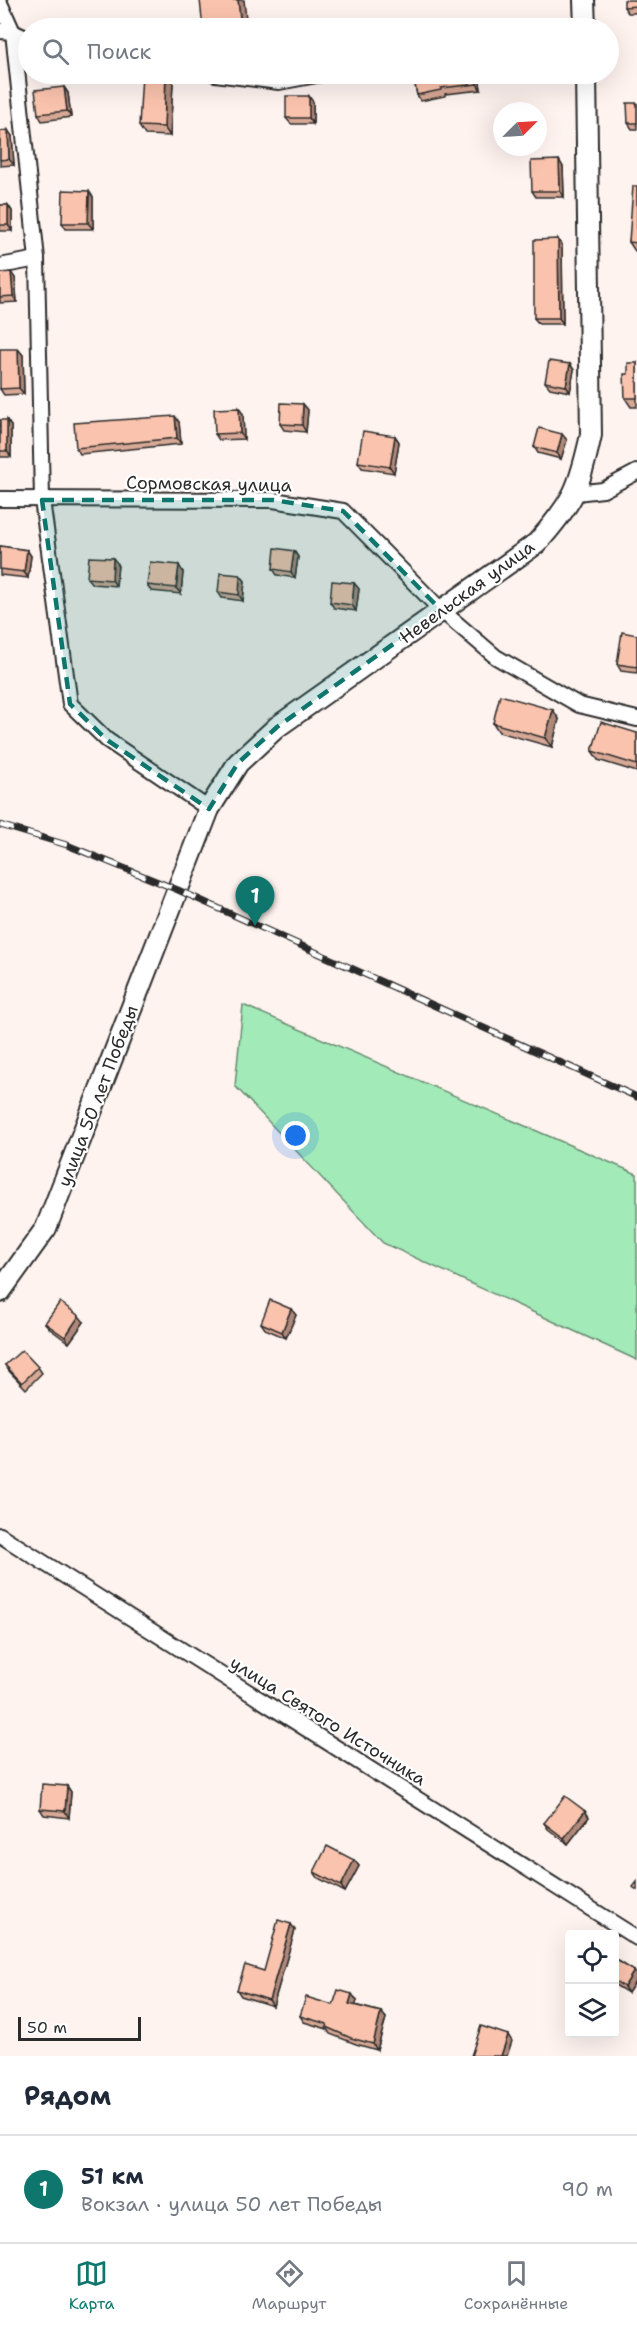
<!DOCTYPE html>
<html lang="ru">
<head>
<meta charset="utf-8">
<style>
  :root { --surface:#fff; --page:#f6f6f7; --text:#1f2937; --muted:#747a83; --line:#e0e1e3; --accent:#0f766e }
  body { margin:0; font-family:"Shantell Sans",sans-serif; background:var(--page); color:var(--text) }
  .controls { position:absolute; right:18px; bottom:18px; display:grid; overflow:hidden; border-radius:6px; box-shadow:0 6px 24px #0002 }
  .controls button { width:54px; height:54px; display:grid; place-items:center; padding:0; border:0; border-bottom:2px solid var(--line); background:var(--surface); color:var(--text); font:30px sans-serif }
  .compass { position:absolute; left:493px; top:102px; width:54px; height:54px; border-radius:50%; background:var(--surface); box-shadow:0 6px 24px #0002; rotate:66deg }
  .scale { position:absolute; left:18px; bottom:15px; width:123px; box-sizing:border-box; padding-left:6px; border:3px solid #2b2b2b; border-top:0; font-size:16px; line-height:21px; white-space:nowrap; color:#2b2b2b; -webkit-text-stroke:4px #fff; paint-order:stroke }
  .you { position:absolute; left:296px; top:1136px; width:21px; height:21px; margin:-15px; border:4px solid #fff; border-radius:50%; background:#1a73e8; box-shadow:0 0 0 9px #1a73e833 }
  .badge { display:grid; place-items:center; width:39px; height:39px; border-radius:50%; background:var(--accent); color:#fff; font-size:20px; font-weight:700 }
  .pin { position:absolute; translate:-50% -50px; filter:drop-shadow(0 2px 3px #0008) }
  .pin::after { content:''; position:absolute; top:32px; width:21px; height:18px; background:inherit; clip-path:polygon(0 0,100% 0,50% 100%) }
  .list { margin:0; padding:0; list-style:none }
  h2 { display:flex; justify-content:space-between; align-items:center; height:78px; margin:0; padding:0 24px; font-size:26px }
  h2 small { font-size:20px; font-weight:400; color:var(--muted) }
  .list li { display:grid; grid-template-columns:39px 1fr auto; gap:18px; align-items:center; box-sizing:border-box; height:108px; padding:0 24px; border-top:2px solid var(--line) }
  .list b { display:block; font-size:22px; white-space:nowrap }
  .list p { margin:0; font-size:20px; white-space:nowrap; color:var(--muted) }
  .list em { font-size:20px; font-style:normal; color:var(--muted) }
  .icon { flex:none; width:33px; height:33px; fill:none; stroke:currentColor; stroke-width:2; stroke-linecap:round; stroke-linejoin:round }
  .map { position:relative; flex:none; width:637px; height:2056px; overflow:hidden }
  .search { position:absolute; background:var(--surface); box-shadow:0 6px 24px #0002; left:18px; right:18px; top:18px; height:66px; display:flex; align-items:center; gap:15px; box-sizing:border-box; padding:0 21px; border-radius:33px; color:var(--muted); font-size:22px }
  .sheet { height:186px; background:var(--surface) }
  nav { display:flex; justify-content:space-around; align-items:center; box-sizing:border-box; height:84px; border-top:2px solid var(--line); background:var(--surface); font-size:16px; color:var(--muted) }
  nav a { display:grid; justify-items:center; gap:3px }
  nav .on { color:var(--accent) }
  .map>svg:first-child { display:block }
  .green { fill:#a2eab7; stroke:#668a71; stroke-width:1.5 }
  .lines { fill:none; stroke-linecap:round; stroke-linejoin:round }
  .street-casing { stroke:#2b2b2b; stroke-width:18 }
  .secondary-casing { stroke:#2b2b2b; stroke-width:24 }
  .street { stroke:#fff; stroke-width:14 }
  .secondary { stroke:#fff; stroke-width:20 }
  .rail-casing { stroke:#2b2b2b; stroke-width:7 }
  .rail { stroke:#fff; stroke-width:4.5; stroke-dasharray:14; stroke-linecap:butt }
  .wall { fill:#d7a895; stroke:#2b2b2b; stroke-width:1.5 }
  .shaded-wall { fill:#af8879; stroke:#2b2b2b; stroke-width:1.5 }
  .building { fill:#fac3ad; stroke:#2b2b2b; stroke-width:1.5 }
  .marked { fill:#0f766e; fill-opacity:0.2; stroke:#0f766e; stroke-width:4.5; stroke-dasharray:12 8; stroke-linejoin:round }
  .labels { text-anchor:middle; stroke-width:4.5; stroke-linejoin:round; paint-order:stroke }
  .street-label { font-size:18px; fill:#2b2b2b; stroke:#fff }
</style>
</head>
<body>
<div class="map">
<svg width="637" height="2056" viewBox="0 0 637 2056">
  <rect width="100%" height="100%" fill="#fef3ef"/>
  <filter id="ink" filterUnits="userSpaceOnUse"><feTurbulence type="fractalNoise" baseFrequency=".0167" numOctaves="2"/><feDisplacementMap in="SourceGraphic" scale="12" xChannelSelector="R" yChannelSelector="G"/><feConvolveMatrix kernelMatrix="1 2 1 2 8 2 1 2 1" color-interpolation-filters="sRGB"/></filter>
  <g filter="url(#ink)">
    <!-- green -->
    <path class="green" d="M243,1005l394,169v186l-254,-117 -148,-157z"/>
    <g class="lines">
      <!-- street casing -->
      <g class="street-casing">
        <g id="street">
          <path d="M0,3l13,29 24,227 5,241 28,204 37,36 102,69"/>
          <path d="M541,28l44,-2"/>
          <path d="M0,31l13,1 15,7"/>
          <path d="M215,74l64,8 43,-8"/>
          <path d="M0,266l37,-7"/>
          <path d="M576,493l27,-3 34,-18"/>
          <path d="M0,499l273,1 70,11 98,99 55,47 83,48 58,14"/>
          <path d="M0,1535l637,403"/>
        </g>
      </g>
      <!-- secondary casing -->
      <g class="secondary-casing">
        <g id="secondary">
          <path d="M584,0l1,28"/>
          <path d="M0,1292l46,-64 163,-419 29,-46 39,-36 260,-184c37,-42 42,-54 54,-108l-5,-361"/>
        </g>
      </g>
      <!-- street -->
      <use href="#street" class="street"/>
      <!-- secondary -->
      <use href="#secondary" class="secondary"/>
      <!-- rail casing -->
      <g class="rail-casing">
        <path id="rail" d="M0,825l67,20 111,45 459,207"/>
      </g>
      <!-- rail -->
      <use href="#rail" class="rail"/>
    </g>
    <!-- wall -->
    <g class="wall">
      <path d="M637,0v13h-9l-4,-6z"/>
      <path d="M166,74l7,9 -3,53 -25,-1 -6,-9z"/>
      <path d="M413,74h66l2,16 -36,4v2l-24,5 -4,-6z"/>
      <path d="M535,74h25l-23,3z"/>
      <path d="M64,87l4,6 3,24 -29,4 -4,-7z"/>
      <path d="M313,102v22h-22l-5,-6z"/>
      <path d="M637,103v26h-5l-4,-6z"/>
      <path d="M0,131l12,5 2,29 -14,1z"/>
      <path d="M559,160l4,7 1,30h-28l-4,-6z"/>
      <path d="M637,186v65h-2l-6,-9z"/>
      <path d="M93,197v32h-27l-4,-6z"/>
      <path d="M0,205h8l4,6v20h-12z"/>
      <path d="M562,246l1,78h-24l-5,-6z"/>
      <path d="M0,273l15,5 2,24 -17,1z"/>
      <path d="M18,349l5,6 1,39 -20,1 -4,-6z"/>
      <path d="M637,363v44h-6l-6,-9 3,-24z"/>
      <path d="M570,364l4,6 -4,22 -20,-4 -5,-6z"/>
      <path d="M303,404l5,6 -2,22 -22,-2 -4,-6z"/>
      <path d="M243,414l1,25 -25,1 -4,-6z"/>
      <path d="M0,420l11,6v31h-11z"/>
      <path d="M179,422l2,22 -101,10 -4,-6z"/>
      <path d="M395,436l4,6 -5,31 -32,-5 -4,-6z"/>
      <path d="M567,440l-6,19 -23,-6 -4,-6z"/>
      <path d="M0,546l27,4 4,6 -3,22 -28,-3z"/>
      <path d="M294,551l4,6 -3,21 -18,-3 -4,-6z"/>
      <path d="M118,564l-2,22 -24,-2 -5,-6z"/>
      <path d="M183,572l-2,22 -30,-3 -4,-6z"/>
      <path d="M240,575l5,6 -2,20 -21,-3 -4,-6z"/>
      <path d="M354,583l5,6 -3,22 -22,-3 -4,-6z"/>
      <path d="M637,635v38l-16,-2 -4,-7z"/>
      <path d="M559,719l-7,28 -53,-15 -6,-9z"/>
      <path d="M637,733v39l-39,-12 -6,-9z"/>
      <path d="M291,1309l5,6 -10,23 -21,-9 -4,-6z"/>
      <path d="M84,1322l-15,21 -19,-14 -5,-6z"/>
      <path d="M5,1365l33,2 4,6 -16,16 -17,-18z"/>
      <path d="M67,1786l4,6 -2,26 -25,-3 -4,-6z"/>
      <path d="M585,1811l4,6 -21,27 -20,-15 -4,-6z"/>
      <path d="M354,1860l5,6 -14,26 -27,-14 -4,-6z"/>
      <path d="M295,1930l-22,76 -32,-10 -4,-6 27,-19z"/>
      <path d="M615,1959l19,12 3,5v3l-9,14 -13,-8z"/>
      <path d="M357,2001l-2,4 26,7 5,6 -9,32 -21,-6 -26,-10 -3,-5 -23,-7 -4,-6 33,-11z"/>
    </g>
    <!-- shaded-wall -->
    <g class="shaded-wall">
      <path d="M238,0h6l3,28h-6z"/>
      <path d="M166,74l7,9 -3,53 -6,-9z"/>
      <path d="M476,74h3l2,16 -4,-6z"/>
      <path d="M64,87l4,6 3,24 -4,-6z"/>
      <path d="M309,96l4,6v22l-4,-6z"/>
      <path d="M8,130l4,6 2,29 -5,-6z"/>
      <path d="M559,160l4,7 1,30 -4,-6z"/>
      <path d="M89,191l4,6v32l-5,-6z"/>
      <path d="M8,205l4,6v20l-4,-6z"/>
      <path d="M558,239l4,7 1,78 -4,-6z"/>
      <path d="M11,272l4,6 2,24 -4,-6z"/>
      <path d="M18,349l5,6 1,39 -5,-6z"/>
      <path d="M570,364l4,6 -4,22 -4,-6z"/>
      <path d="M303,404l5,6 -2,22 -4,-7z"/>
      <path d="M239,408l4,6 1,25 -4,-6z"/>
      <path d="M175,416l4,6 2,22 -4,-6z"/>
      <path d="M7,420l4,6v31l-4,-6z"/>
      <path d="M562,434l5,6 -6,19 -4,-6z"/>
      <path d="M395,436l4,6 -5,31 -4,-6z"/>
      <path d="M27,550l4,6 -3,22 -4,-6z"/>
      <path d="M294,551l4,6 -3,21 -4,-6z"/>
      <path d="M113,558l5,6 -2,22 -4,-6z"/>
      <path d="M179,565l4,7 -2,22 -5,-6z"/>
      <path d="M240,575l5,6 -2,20 -4,-6z"/>
      <path d="M354,583l5,6 -3,22 -4,-6z"/>
      <path d="M553,710l6,9 -7,28 -7,-9z"/>
      <path d="M291,1309l5,6 -10,23 -4,-6z"/>
      <path d="M79,1316l5,6 -15,21 -4,-6z"/>
      <path d="M67,1786l4,6 -2,26 -4,-7z"/>
      <path d="M585,1811l4,6 -21,27 -4,-6z"/>
      <path d="M354,1860l5,6 -14,26 -4,-6z"/>
      <path d="M291,1924l4,6 -22,76 -4,-6z"/>
      <path d="M634,1971l3,5v3l-9,14 -4,-6z"/>
      <path d="M352,1994l5,7 -3,9 -5,-6z"/>
      <path d="M381,2012l5,6 -9,32 -4,-6z"/>
      <path d="M508,2035l4,6 -5,15h-6z"/>
    </g>
    <!-- building -->
    <g class="building">
      <path d="M200,0h38l3,28h-38z"/>
      <path d="M624,0h13v6l-13,1z"/>
      <path d="M142,74h24l-2,53 -25,-1z"/>
      <path d="M413,74h63l1,10 -36,4v2l-24,5z"/>
      <path d="M64,87l3,24 -29,3 -3,-24z"/>
      <rect x="286" y="96" width="23" height="22"/>
      <path d="M627,103h10v20h-9z"/>
      <path d="M8,130l1,29 -9,1v-29z"/>
      <path d="M559,160l1,31h-28l-1,-30z"/>
      <path d="M633,186h4v57l-8,-1z"/>
      <path d="M63,190l26,1 -1,32h-26z"/>
      <rect x="0" y="205" width="8" height="20"/>
      <path d="M558,239l1,79h-25v-78z"/>
      <path d="M11,272l2,24 -13,1v-24z"/>
      <path d="M0,349h18l1,39 -19,1z"/>
      <path d="M549,361l21,3 -4,22 -21,-4z"/>
      <path d="M628,363h9v35h-12l-1,-24h4z"/>
      <path d="M281,403l22,1 -1,21 -22,-1z"/>
      <path d="M239,408l1,25 -25,1 -1,-25z"/>
      <path d="M175,416l2,22 -101,10 -2,-25z"/>
      <rect x="0" y="420" width="7" height="31"/>
      <path d="M539,428l23,6 -5,19 -23,-6z"/>
      <path d="M363,431l32,5 -5,31 -32,-5z"/>
      <path d="M0,546l27,4 -3,22 -24,-3z"/>
      <path d="M275,548l19,3 -3,21 -18,-3z"/>
      <path d="M89,557l24,1 -1,22 -25,-2z"/>
      <path d="M150,562l29,3 -3,23 -29,-3z"/>
      <path d="M220,573l20,2 -1,20 -21,-3z"/>
      <path d="M332,581l22,2 -2,22 -22,-3z"/>
      <path d="M622,632l15,3v32l-20,-3z"/>
      <path d="M500,695l53,15 -8,28 -52,-15z"/>
      <path d="M601,722l36,11v32l-45,-14z"/>
      <path d="M270,1300l21,9 -9,23 -21,-9z"/>
      <path d="M60,1302l19,14 -14,21 -20,-14z"/>
      <path d="M22,1350l16,17 -16,16 -17,-18z"/>
      <path d="M42,1784l25,2 -2,25 -25,-2z"/>
      <path d="M565,1796l20,15 -21,27 -20,-15z"/>
      <path d="M327,1846l27,14 -13,26 -27,-14z"/>
      <path d="M637,1882v8l-4,-3z"/>
      <path d="M278,1920l13,4 -22,76 -32,-10 8,-25 19,6z"/>
      <path d="M615,1959l19,12 -10,16 -9,-6z"/>
      <path d="M338,1990l14,4 -3,10 32,8 -8,32 -22,-6 -25,-11 1,-3 -27,-8 6,-19 27,8z"/>
      <path d="M481,2026l27,9 -7,21h-30z"/>
    </g>
  </g>
  <!-- marked area -->
  <path class="marked" d="M42,500h231l70,11 98,99 -164,117 -39,36 -29,46 -102,-69 -37,-36z"/>
  <g class="labels">
    <!-- street labels -->
    <g class="street-label">
      <text transform="translate(209 484) rotate(1)" y="6">Сормовская улица</text>
      <text transform="translate(467 592) rotate(-36)" y="6">Невельская улица</text>
      <text transform="translate(98 1096) rotate(-69)" y="6">улица 50 лет Победы</text>
      <text transform="translate(328 1721) rotate(32)" y="6">улица Святого Источника</text>
    </g>
  </g>
</svg>
<div class="controls">
<button><svg class="icon" aria-label="locate" viewBox="0 0 24 24"><circle cx="12" cy="12" r="6"/><path d="M12 2v4M12 18v4M2 12h4M18 12h4"/></svg></button>
<button><svg class="icon" aria-label="layers" viewBox="0 0 24 24"><path d="M12 4l9 5-9 5-9-5zM3 14l9 5 9-5"/></svg></button>
</div>
<svg class="compass" viewBox="-18 -18 36 36"><path d="M0-13l5 13h-10z" fill="#e53935"/><path d="M0 13l5-13h-10z" fill="#747a83"/></svg>
<div class="scale">50 m</div>
<div class="you"></div>
<div class="pin badge" style="left:255px;top:926px">1</div>
<div class="search"><svg class="icon" aria-label="search" viewBox="0 0 24 24"><circle cx="10" cy="10" r="6"/><path d="M15 15l6 6"/></svg>Поиск</div>
</div>
<section class="sheet">
<h2>Рядом<small></small></h2>
<ul class="list">
<li><span class="badge">1</span><div><b>51 км</b><p>Вокзал · улица 50 лет Победы</p></div><em>90 m</em></li>
</ul>
</section>
<nav>
<a class="on"><svg class="icon" aria-label="map" viewBox="0 0 24 24"><path d="M3 6l6-2 6 2 6-2v14l-6 2-6-2-6 2zM9 4v14M15 6v14"/></svg>Карта</a>
<a><svg class="icon" aria-label="directions" viewBox="0 0 24 24"><path d="M12 3l9 9-9 9-9-9zM9 14v-3h6M13 9l2 2-2 2"/></svg>Маршрут</a>
<a><svg class="icon" aria-label="saved" viewBox="0 0 24 24"><path d="M7 4h10v16l-5-4-5 4z"/></svg>Сохранённые</a>
</nav>
</body>
</html>
